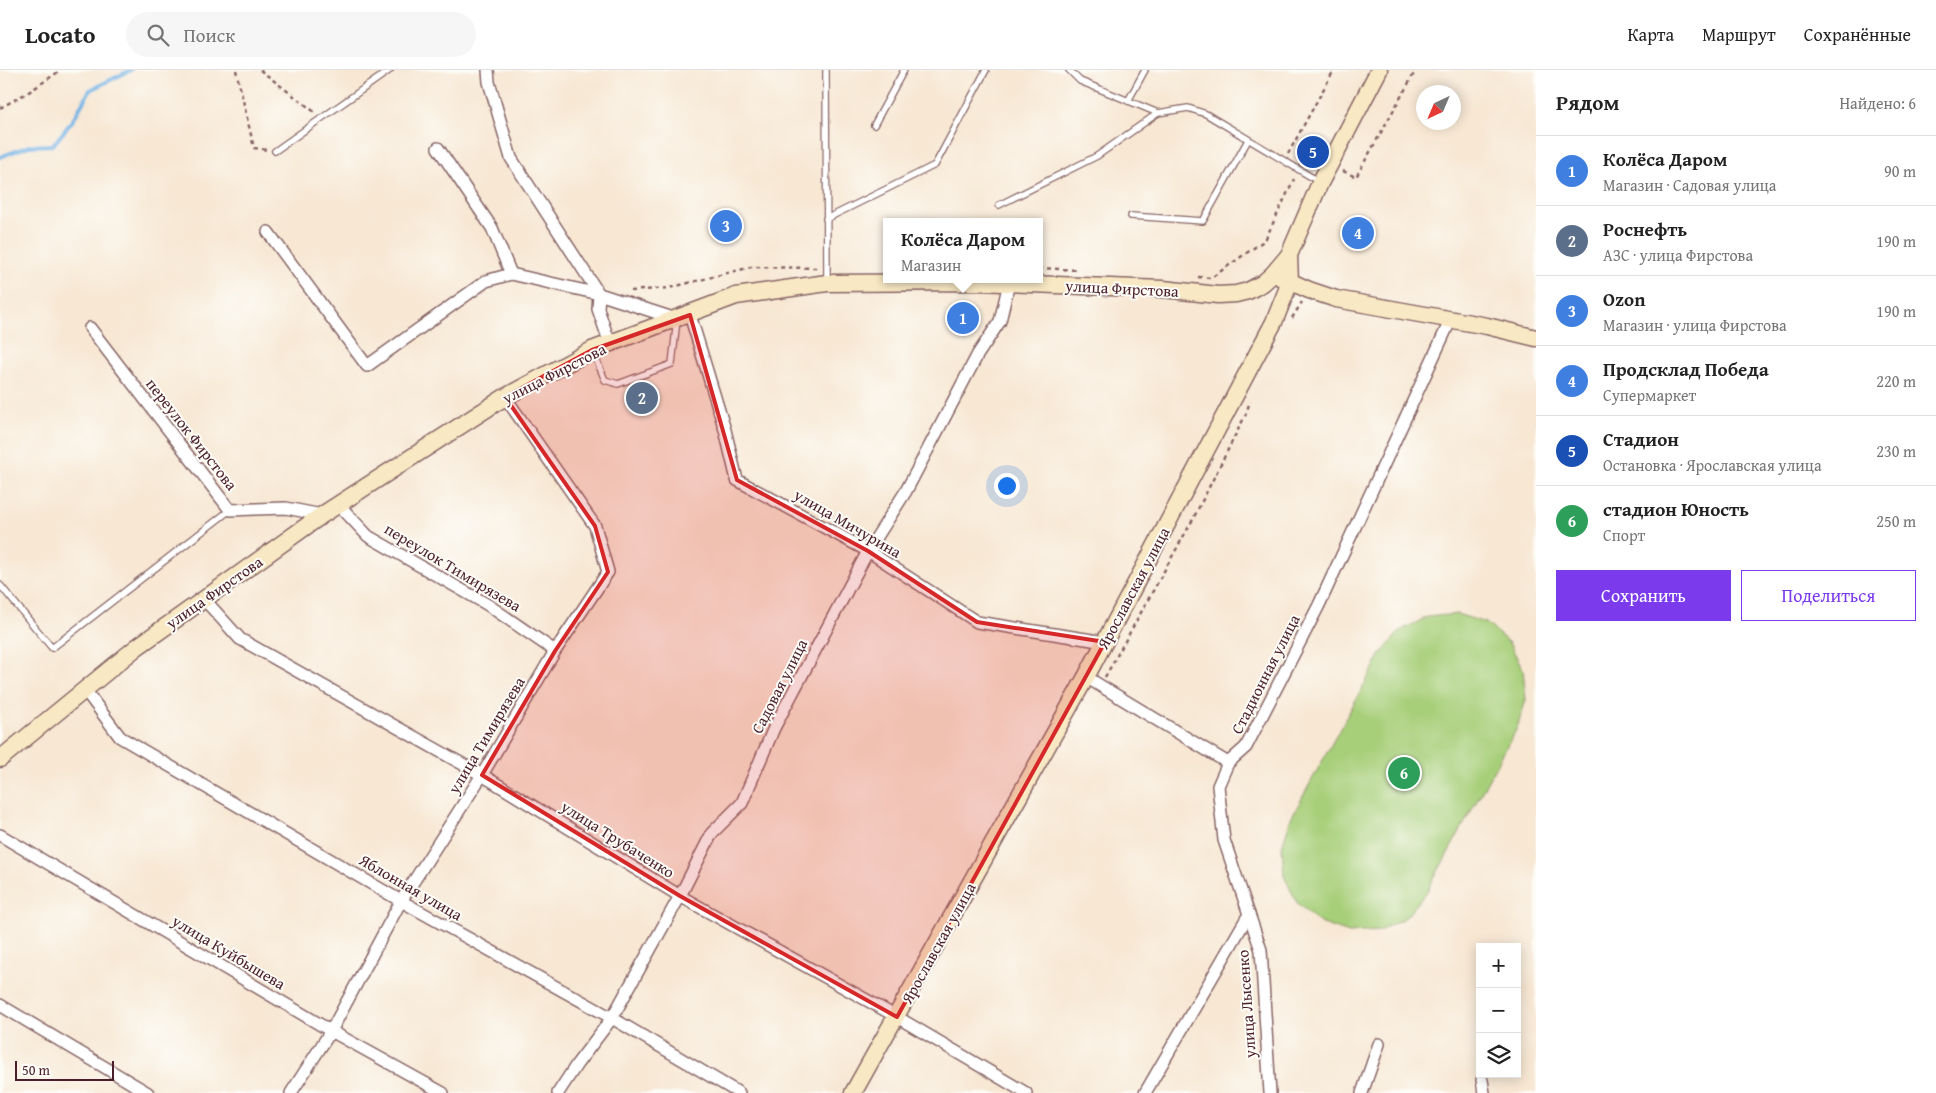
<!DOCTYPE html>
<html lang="ru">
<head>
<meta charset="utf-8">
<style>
  :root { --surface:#fff; --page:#f6f6f6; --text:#222; --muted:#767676; --line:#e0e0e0; --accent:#7c3aed }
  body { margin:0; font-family:"Gentium Book Plus",serif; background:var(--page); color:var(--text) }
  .controls { position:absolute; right:15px; bottom:15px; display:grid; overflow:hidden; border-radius:0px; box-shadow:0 2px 12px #0003 }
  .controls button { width:45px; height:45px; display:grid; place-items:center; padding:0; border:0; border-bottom:1px solid var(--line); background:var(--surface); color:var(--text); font:25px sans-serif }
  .compass { position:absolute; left:1416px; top:15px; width:45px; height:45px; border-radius:50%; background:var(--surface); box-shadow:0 2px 12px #0003; rotate:224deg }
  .scale { position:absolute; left:15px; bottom:12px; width:99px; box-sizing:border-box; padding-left:5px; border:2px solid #4a1f2b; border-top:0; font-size:14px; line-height:18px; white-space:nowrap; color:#4a1f2b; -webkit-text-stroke:4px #fdfcf7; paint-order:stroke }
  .you { position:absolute; left:1006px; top:415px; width:18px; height:18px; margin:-12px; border:4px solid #fff; border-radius:50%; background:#1a73e8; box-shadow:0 0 0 8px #1a73e833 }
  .badge { display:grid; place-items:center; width:32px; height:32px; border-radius:50%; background:var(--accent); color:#fff; font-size:16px; font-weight:700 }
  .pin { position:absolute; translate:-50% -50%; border:2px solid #fff; box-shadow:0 1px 5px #0006 }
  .popup { position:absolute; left:883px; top:148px; width:160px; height:65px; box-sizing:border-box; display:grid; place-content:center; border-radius:0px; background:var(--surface); filter:drop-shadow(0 1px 4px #0005); font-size:16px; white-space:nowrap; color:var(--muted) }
  .popup b { font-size:19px; color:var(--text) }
  .popup::after { content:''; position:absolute; left:50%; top:100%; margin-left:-10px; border:10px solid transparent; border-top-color:var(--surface) }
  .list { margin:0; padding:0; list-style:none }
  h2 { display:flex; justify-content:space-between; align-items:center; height:65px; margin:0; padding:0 20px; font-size:21px }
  h2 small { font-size:16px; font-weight:400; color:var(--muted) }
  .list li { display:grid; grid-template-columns:32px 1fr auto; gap:15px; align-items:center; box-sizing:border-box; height:70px; padding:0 20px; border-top:1px solid var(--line) }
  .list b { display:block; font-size:19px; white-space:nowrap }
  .list p { margin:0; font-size:16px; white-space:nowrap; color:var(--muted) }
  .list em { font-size:16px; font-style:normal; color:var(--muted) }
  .actions { display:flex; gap:10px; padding:15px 20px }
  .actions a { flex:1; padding:11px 0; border:1px solid var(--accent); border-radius:0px; text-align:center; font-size:18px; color:var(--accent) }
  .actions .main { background:var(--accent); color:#fff }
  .icon { flex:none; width:28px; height:28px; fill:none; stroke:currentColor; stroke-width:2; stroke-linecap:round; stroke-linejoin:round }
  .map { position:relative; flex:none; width:1536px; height:1023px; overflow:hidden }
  header { display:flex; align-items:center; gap:30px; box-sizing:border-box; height:70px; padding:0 25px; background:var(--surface); border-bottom:1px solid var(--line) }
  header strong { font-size:24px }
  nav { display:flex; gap:28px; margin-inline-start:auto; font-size:18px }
  .search { width:350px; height:45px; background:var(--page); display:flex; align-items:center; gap:12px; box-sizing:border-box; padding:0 18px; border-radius:28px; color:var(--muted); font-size:19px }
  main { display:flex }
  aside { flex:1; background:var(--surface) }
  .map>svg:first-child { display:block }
  .grass { fill:#a7cf79; stroke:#787752 }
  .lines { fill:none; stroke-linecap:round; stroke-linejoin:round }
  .stream { stroke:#72b3e6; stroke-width:4 }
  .lane-casing { stroke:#876566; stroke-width:8 }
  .street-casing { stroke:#876566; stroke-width:14 }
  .secondary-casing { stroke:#876566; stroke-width:19 }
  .path { stroke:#876566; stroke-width:2.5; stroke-dasharray:4 4; stroke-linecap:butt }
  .lane { stroke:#fff; stroke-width:5.5 }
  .street { stroke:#fff; stroke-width:11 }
  .secondary { stroke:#f8e8c3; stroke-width:16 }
  .marked { fill:#d62828; fill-opacity:0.2; stroke:#d62828; stroke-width:4; stroke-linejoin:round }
  .labels { text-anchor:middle; stroke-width:4; stroke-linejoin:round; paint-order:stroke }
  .street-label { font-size:16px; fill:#4a1f2b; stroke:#fdfcf7 }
</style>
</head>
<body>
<header>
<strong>Locato</strong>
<div class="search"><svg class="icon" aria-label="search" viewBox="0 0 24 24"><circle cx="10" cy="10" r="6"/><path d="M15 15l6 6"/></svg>Поиск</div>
<nav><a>Карта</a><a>Маршрут</a><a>Сохранённые</a></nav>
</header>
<main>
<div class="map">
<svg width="1536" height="1023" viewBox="0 0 1536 1023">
  <rect width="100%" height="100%" fill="#fdfcf7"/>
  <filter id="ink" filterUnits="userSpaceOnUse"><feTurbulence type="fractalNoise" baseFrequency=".02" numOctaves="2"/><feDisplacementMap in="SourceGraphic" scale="10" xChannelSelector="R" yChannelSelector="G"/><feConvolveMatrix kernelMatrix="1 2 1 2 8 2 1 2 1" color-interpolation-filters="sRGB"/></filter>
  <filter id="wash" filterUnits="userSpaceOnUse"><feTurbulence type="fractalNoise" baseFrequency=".0096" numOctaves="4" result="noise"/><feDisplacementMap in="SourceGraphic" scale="20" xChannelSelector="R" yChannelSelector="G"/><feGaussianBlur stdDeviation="1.12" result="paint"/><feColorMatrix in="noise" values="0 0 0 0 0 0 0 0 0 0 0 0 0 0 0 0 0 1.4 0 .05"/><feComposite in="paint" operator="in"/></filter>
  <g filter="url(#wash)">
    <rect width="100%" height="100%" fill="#f7e7d3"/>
    <!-- grass -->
    <path class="grass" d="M1457,544l29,9 23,20 14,26 3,31 -9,28 -91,165 -20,24 -27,14 -30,2 -29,-10 -23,-20 -13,-27 -2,-30 9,-28 90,-164 19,-23 27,-14z"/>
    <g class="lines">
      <!-- stream -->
      <path class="stream" d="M0,87l29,-11 24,-1 20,-25 17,-30 41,-20"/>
    </g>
  </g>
  <g filter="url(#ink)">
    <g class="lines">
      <!-- lane casing -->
      <g class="lane-casing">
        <g id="lane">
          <path d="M826,0l1,211"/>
          <path d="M1069,0l11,11 78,32 30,-5 18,6 112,67"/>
          <path d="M1128,31l17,-31"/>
          <path d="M874,55l30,-55"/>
          <path d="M275,81l115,-81"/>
          <path d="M999,135l98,-49 61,-43"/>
          <path d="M1131,146l72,5 45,-81"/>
          <path d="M826,149l109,-54 51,-95"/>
          <path d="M593,282l12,28 13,4 54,-20 5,-44"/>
          <path d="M0,515l52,63 178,-138"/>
        </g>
      </g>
      <!-- street casing -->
      <g class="street-casing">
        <g id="street">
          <path d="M488,0l1,12 22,76 88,136 -1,15 12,35"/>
          <path d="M438,78l54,80 19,46"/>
          <path d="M268,162l99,134 119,-85 25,-7 88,20 77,25"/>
          <path d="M690,245l35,115 12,50 131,71 109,71 128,20"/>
          <path d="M90,258l140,182 56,-2 36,7"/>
          <path d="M339,435l29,31 120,69 67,46"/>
          <path d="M204,529l36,40 242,136 198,121 217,121 129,76"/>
          <path d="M1086,607l142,86"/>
          <path d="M85,620l35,47 281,164 211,117 127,75"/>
          <path d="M0,765l331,196 112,62"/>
          <path d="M0,935l148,88"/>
          <path d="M1482,1010l2,13"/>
          <path d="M291,1023l40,-62 70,-130 81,-126 73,-124 53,-79 -13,-46 -90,-129"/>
          <path d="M558,1023l19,-29 35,-46 68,-122 32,-63 30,-30 32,-75 94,-177 38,-60 72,-137 22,-33 9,-38"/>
          <path d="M1145,1023l104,-179"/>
          <path d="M1270,1023l-9,-143 -37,-110 -6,-54 10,-23 18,-16 73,-142 132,-286"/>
          <path d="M1362,1023l17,-49"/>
        </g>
      </g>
      <!-- secondary casing -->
      <g class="secondary-casing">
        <g id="secondary">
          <path d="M1280,207l29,13 27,9 151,27 49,12"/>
          <path d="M0,689l137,-112 185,-132 183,-118 87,-47 144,-54 91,-13 149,-1 187,7 55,6 18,-1 12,-3 15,-8 10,-9 16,-19"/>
          <path d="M853,1023l233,-416 188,-355 16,-40 -1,-27 31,-72 59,-113"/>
        </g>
      </g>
      <!-- path -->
      <g class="path">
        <path d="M236,0l18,78 14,2"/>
        <path d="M260,0l56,43"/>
        <path d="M0,38l32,-18 29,-20"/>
        <path d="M1288,84l46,-84"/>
        <path d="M1309,95l5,-9 4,3"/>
        <path d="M1343,101l13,6 60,-107"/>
        <path d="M1039,198l39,2"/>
        <path d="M1198,207l13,1 54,-38 29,-61"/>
        <path d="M631,221l38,-3 82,-21 67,1"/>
        <path d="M1292,248l10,-16"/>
        <path d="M1105,607l87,-156 54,-107 4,-13"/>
      </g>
      <!-- lane -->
      <use href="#lane" class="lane"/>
      <!-- street -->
      <use href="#street" class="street"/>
      <!-- secondary -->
      <use href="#secondary" class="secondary"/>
    </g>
  </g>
  <!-- marked area -->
  <path class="marked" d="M690,245l47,165 131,71 109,71 128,20 -208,375 -217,-121 -198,-121 73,-124 53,-79 -13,-46 -90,-129 87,-47z"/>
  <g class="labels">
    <!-- street labels -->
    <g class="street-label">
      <text transform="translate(1122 218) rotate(3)" y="6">улица Фирстова</text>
      <text transform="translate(554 303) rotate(-27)" y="6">улица Фирстова</text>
      <text transform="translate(192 364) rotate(52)" y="6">переулок Фирстова</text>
      <text transform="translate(848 453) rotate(30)" y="6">улица Мичурина</text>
      <text transform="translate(453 497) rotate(31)" y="6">переулок Тимирязева</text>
      <text transform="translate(1133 518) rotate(-62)" y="6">Ярославская улица</text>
      <text transform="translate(214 522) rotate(-35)" y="6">улица Фирстова</text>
      <text transform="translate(1265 604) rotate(-63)" y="6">Стадионная улица</text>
      <text transform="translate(779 616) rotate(-63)" y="6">Садовая улица</text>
      <text transform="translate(486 665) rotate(-59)" y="6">улица Тимирязева</text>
      <text transform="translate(618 769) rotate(32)" y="6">улица Трубаченко</text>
      <text transform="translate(411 817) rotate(30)" y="6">Яблонная улица</text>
      <text transform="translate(938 873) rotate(-61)" y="6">Ярославская улица</text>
      <text transform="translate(229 882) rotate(31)" y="6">улица Куйбышева</text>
      <text transform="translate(1246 934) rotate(-94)" y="6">улица Лысенко</text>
    </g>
  </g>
</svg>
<div class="controls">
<button>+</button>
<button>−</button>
<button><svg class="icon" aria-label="layers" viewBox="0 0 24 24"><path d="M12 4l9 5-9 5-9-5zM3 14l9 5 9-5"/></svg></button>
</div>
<svg class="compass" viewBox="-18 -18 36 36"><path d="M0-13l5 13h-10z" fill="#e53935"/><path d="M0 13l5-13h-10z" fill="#767676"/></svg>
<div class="scale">50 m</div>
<div class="you"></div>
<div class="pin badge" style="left:963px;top:248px;background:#3f7fe0">1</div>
<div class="popup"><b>Колёса Даром</b>Магазин</div>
<div class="pin badge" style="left:642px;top:328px;background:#5c6f8a">2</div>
<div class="pin badge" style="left:726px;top:156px;background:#3f7fe0">3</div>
<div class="pin badge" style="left:1358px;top:163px;background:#3f7fe0">4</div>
<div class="pin badge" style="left:1313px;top:82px;background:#1a4fb4">5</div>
<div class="pin badge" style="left:1404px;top:703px;background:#2e9e5b">6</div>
</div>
<aside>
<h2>Рядом<small>Найдено: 6</small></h2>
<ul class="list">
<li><span class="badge" style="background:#3f7fe0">1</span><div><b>Колёса Даром</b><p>Магазин · Садовая улица</p></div><em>90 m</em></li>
<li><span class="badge" style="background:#5c6f8a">2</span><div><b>Роснефть</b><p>АЗС · улица Фирстова</p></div><em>190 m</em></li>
<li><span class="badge" style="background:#3f7fe0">3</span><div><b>Ozon</b><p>Магазин · улица Фирстова</p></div><em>190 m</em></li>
<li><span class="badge" style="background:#3f7fe0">4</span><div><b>Продсклад Победа</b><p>Супермаркет</p></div><em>220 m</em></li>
<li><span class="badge" style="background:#1a4fb4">5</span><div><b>Стадион</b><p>Остановка · Ярославская улица</p></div><em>230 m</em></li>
<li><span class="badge" style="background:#2e9e5b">6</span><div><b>стадион Юность</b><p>Спорт</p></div><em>250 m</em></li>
</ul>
<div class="actions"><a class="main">Сохранить</a><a>Поделиться</a></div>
</aside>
</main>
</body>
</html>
